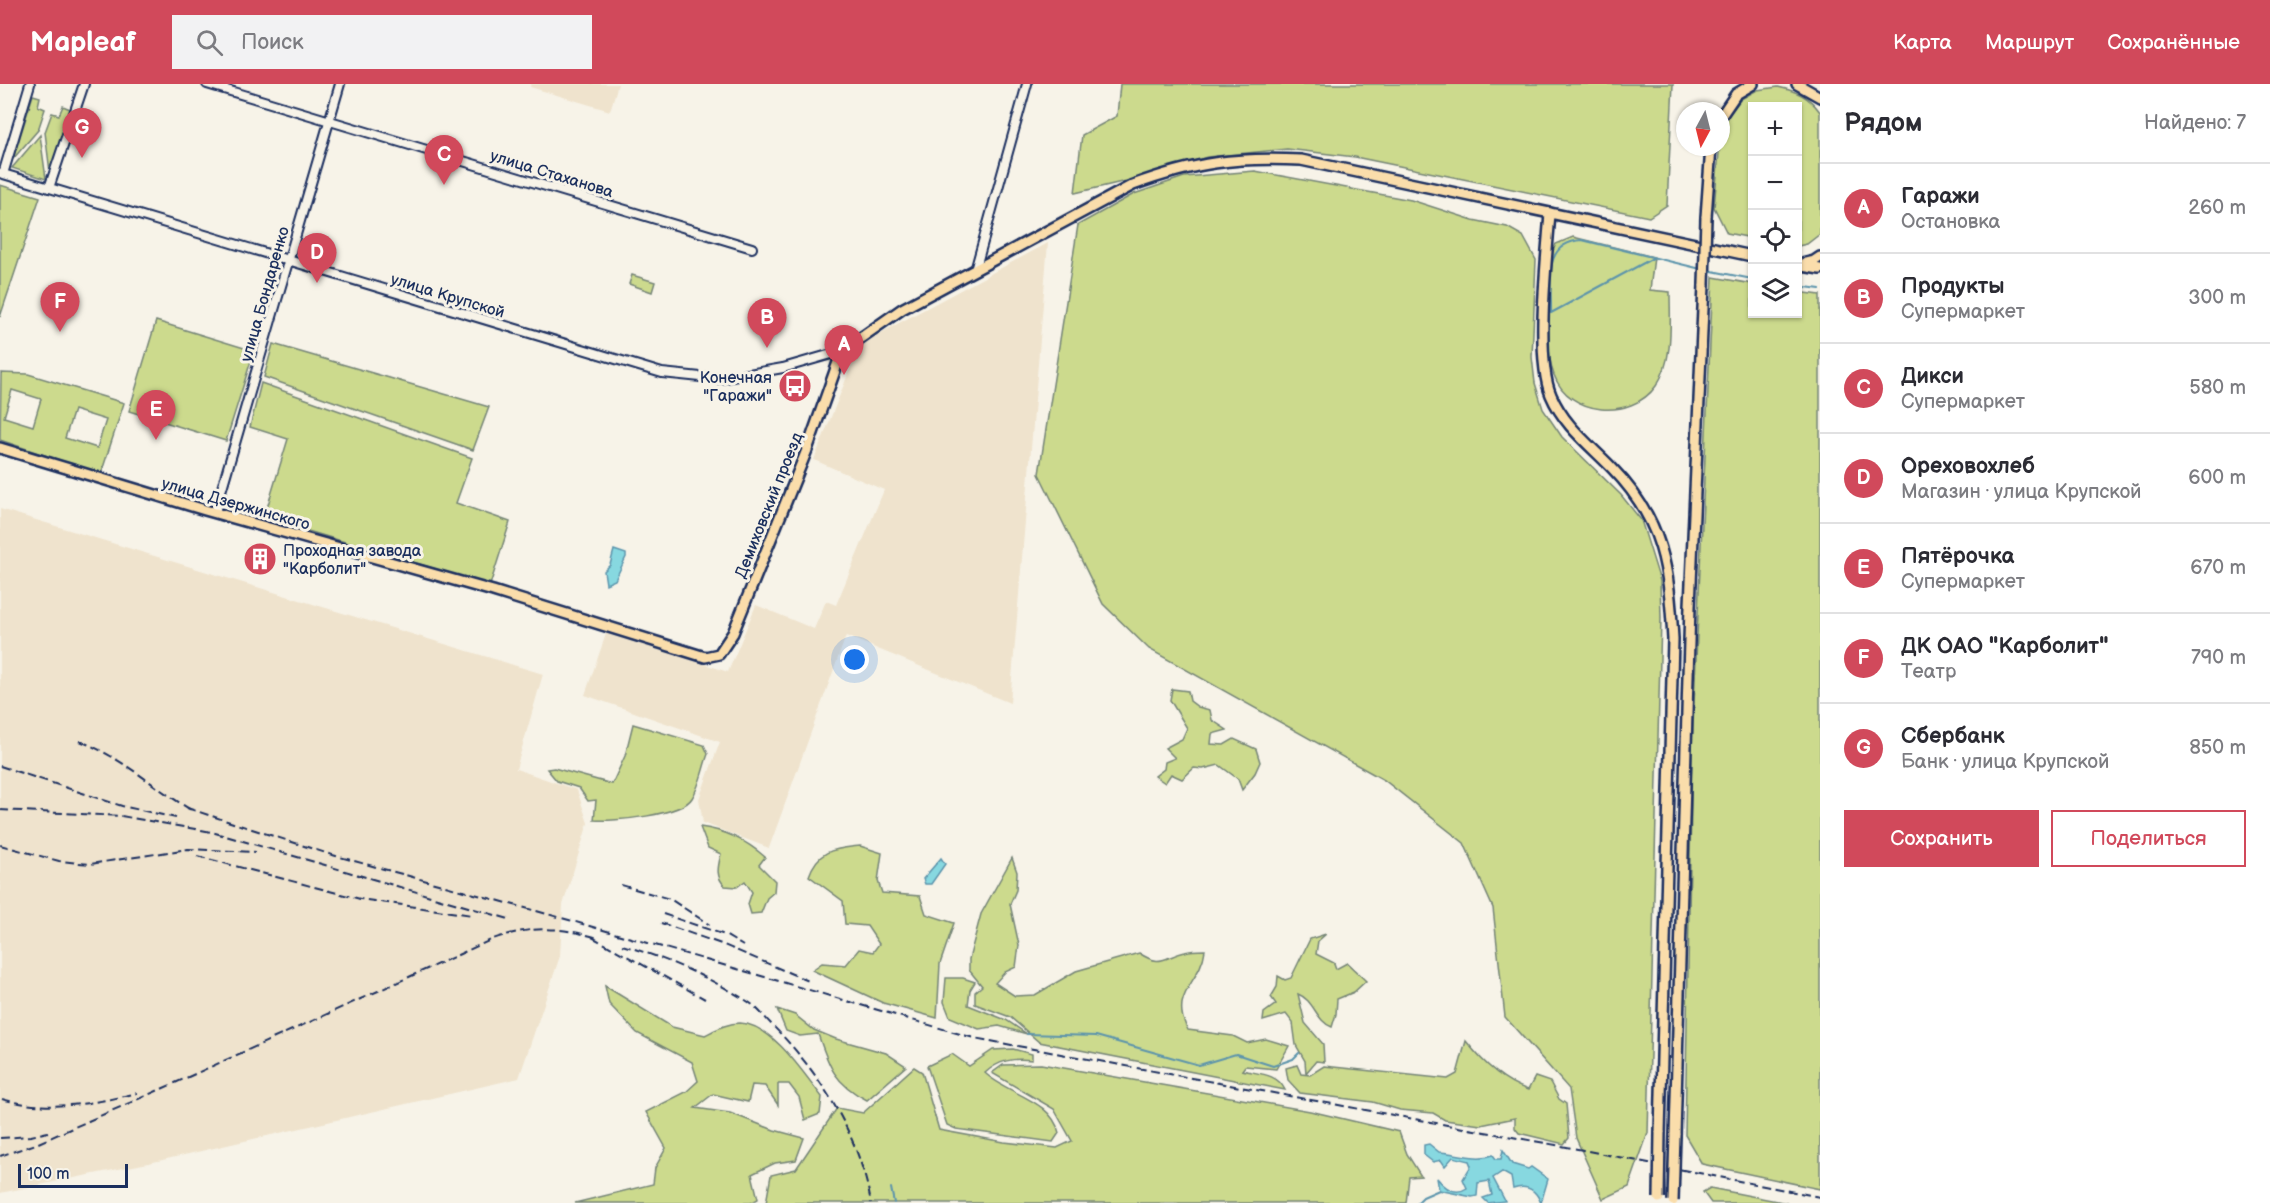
<!DOCTYPE html>
<html lang="ru">
<head>
<meta charset="utf-8">
<style>
  :root { --surface:#fff; --page:#f2f2f3; --text:#2b2b33; --muted:#7c7c81; --line:#e1e1e2; --accent:#d1495b }
  body { margin:0; font-family:"Balsamiq Sans",sans-serif; background:var(--page); color:var(--text) }
  .controls { position:absolute; right:18px; top:18px; display:grid; overflow:hidden; border-radius:0px; box-shadow:0 2px 4px #0004 }
  .controls button { width:54px; height:54px; display:grid; place-items:center; padding:0; border:0; border-bottom:2px solid var(--line); background:var(--surface); color:var(--text); font:30px sans-serif }
  .compass { position:absolute; left:1676px; top:18px; width:54px; height:54px; border-radius:50%; background:var(--surface); box-shadow:0 2px 4px #0004; rotate:187deg }
  .scale { position:absolute; left:18px; bottom:15px; width:110px; box-sizing:border-box; padding-left:6px; border:3px solid #1b2f5e; border-top:0; font-size:16px; line-height:21px; white-space:nowrap; color:#1b2f5e; -webkit-text-stroke:4px #f7f3e8; paint-order:stroke }
  .you { position:absolute; left:855px; top:576px; width:21px; height:21px; margin:-15px; border:4px solid #fff; border-radius:50%; background:#1a73e8; box-shadow:0 0 0 9px #1a73e833 }
  .badge { display:grid; place-items:center; width:39px; height:39px; border-radius:50%; background:var(--accent); color:#fff; font-size:20px; font-weight:700 }
  .pin { position:absolute; translate:-50% -50px; filter:drop-shadow(0 2px 3px #0008) }
  .pin::after { content:''; position:absolute; top:32px; width:21px; height:18px; background:inherit; clip-path:polygon(0 0,100% 0,50% 100%) }
  .list { margin:0; padding:0; list-style:none }
  h2 { display:flex; justify-content:space-between; align-items:center; height:78px; margin:0; padding:0 24px; font-size:26px }
  h2 small { font-size:20px; font-weight:400; color:var(--muted) }
  .list li { display:grid; grid-template-columns:39px 1fr auto; gap:18px; align-items:center; box-sizing:border-box; height:90px; padding:0 24px; border-top:2px solid var(--line) }
  .list b { display:block; font-size:22px; white-space:nowrap }
  .list p { margin:0; font-size:20px; white-space:nowrap; color:var(--muted) }
  .list em { font-size:20px; font-style:normal; color:var(--muted) }
  .actions { display:flex; gap:12px; padding:18px 24px }
  .actions a { flex:1; padding:14px 0; border:2px solid var(--accent); border-radius:0px; text-align:center; font-size:21px; color:var(--accent) }
  .actions .main { background:var(--accent); color:#fff }
  .icon { flex:none; width:33px; height:33px; fill:none; stroke:currentColor; stroke-width:2; stroke-linecap:round; stroke-linejoin:round }
  .map { position:relative; flex:none; width:1820px; height:1119px; overflow:hidden }
  header { display:flex; align-items:center; gap:36px; box-sizing:border-box; height:84px; padding:0 30px; background:var(--accent); color:#fff }
  header strong { font-size:28px }
  nav { display:flex; gap:33px; margin-inline-start:auto; font-size:21px }
  .search { width:420px; height:54px; background:var(--page); display:flex; align-items:center; gap:15px; box-sizing:border-box; padding:0 21px; border-radius:0px; color:var(--muted); font-size:22px }
  main { display:flex }
  aside { flex:1; background:var(--surface) }
  .map>svg:first-child { display:block }
  .built { fill:#efe3cd }
  .green { fill:#ccda8d; stroke:#748476; stroke-width:1.5; fill-rule:evenodd }
  .water { fill:#87d8e0; stroke:#5c94ac; stroke-width:1.5 }
  .lines { fill:none; stroke-linecap:round; stroke-linejoin:round }
  .stream { stroke:#5c94ac; stroke-width:2 }
  .minor-casing { stroke:#1b2f5e; stroke-width:12 }
  .major-casing { stroke:#1b2f5e; stroke-width:14 }
  .minor { stroke:#f7f3e8; stroke-width:8 }
  .major { stroke:#faddab; stroke-width:9 }
  .rail { stroke:#1b2f5e; stroke-width:2; stroke-dasharray:9 4.5; stroke-linecap:butt }
  .major-bridge-casing { stroke:#1b2f5e; stroke-width:14; stroke-linecap:butt }
  .major-bridge { stroke:#faddab; stroke-width:9 }
  .labels { text-anchor:middle; stroke-width:6; stroke-linejoin:round; paint-order:stroke }
  .street-label { font-size:16px; fill:#1b2f5e; stroke:#f7f3e8 }
  .poi-label { font-size:16px; fill:#1b2f5e; stroke:#f7f3e8; text-anchor:end }
</style>
</head>
<body>
<header>
<strong>Mapleaf</strong>
<div class="search"><svg class="icon" aria-label="search" viewBox="0 0 24 24"><circle cx="10" cy="10" r="6"/><path d="M15 15l6 6"/></svg>Поиск</div>
<nav><a>Карта</a><a>Маршрут</a><a>Сохранённые</a></nav>
</header>
<main>
<div class="map">
<svg width="1820" height="1119" viewBox="0 0 1820 1119">
  <rect width="100%" height="100%" fill="#f7f3e8"/>
  <filter id="ink" filterUnits="userSpaceOnUse"><feTurbulence type="fractalNoise" baseFrequency=".0167" numOctaves="2"/><feDisplacementMap in="SourceGraphic" scale="12" xChannelSelector="R" yChannelSelector="G"/><feConvolveMatrix kernelMatrix="1 2 1 2 8 2 1 2 1" color-interpolation-filters="sRGB"/></filter>
  <g filter="url(#ink)">
    <!-- built -->
    <g class="built">
      <path d="M531,0h87l-8,27 -80,-24z"/>
      <path d="M1048,159l-38,460 -164,-67 -77,212 -66,-25 -4,-24 21,-57 -135,-47 22,-64 121,41 28,-67 58,24 12,-28 10,4 48,-115 -70,-30 46,-116z"/>
      <path d="M0,425l543,165 -27,95 61,21 11,33 -25,82 -3,51 -41,122 -361,83 -158,32z"/>
    </g>
    <!-- green -->
    <g class="green">
      <path d="M1120,0h553l-6,121 -18,12 -294,-60 -68,-8 -80,8 -68,21 -64,15 7,-58 35,-19z"/>
      <path d="M1778,3c18,4 31,9 42,25v122l-13,10 -9,2v-140h-46v132l-25,-5 -13,-26 7,-75 7,-16 13,-17 16,-9z"/>
      <path d="M33,11l7,2 -2,9 7,3 -7,21 -25,29z"/>
      <path d="M63,22l7,3 -20,63 -5,-40 7,-19 7,2z"/>
      <path d="M40,51l6,44 -34,-11z"/>
      <path d="M1255,87l156,29 62,20 34,7 16,9 13,24 -4,97 3,26 8,26 19,28 59,58 20,25 19,61 1,37 -13,515 -19,54 -26,12 -27,-61 -7,-49 -64,-72 -12,-109 -29,-65 -80,-63 -235,-131 -46,-45 -64,-130 39,-249 56,-31 50,-17z"/>
      <path d="M0,101l40,12 -40,120z"/>
      <path d="M1573,153l81,20 -4,33 20,2c0,30 4,68 -14,94 -25,35 -87,30 -102,-11 -8,-23 -6,-49 -5,-73 1,-18 -2,-41 7,-58z"/>
      <path d="M632,191l23,7 -3,10 -23,-8z"/>
      <path d="M1713,193l39,7v30h46v-22l22,3v894l-118,-25 -17,-29 7,-386z"/>
      <path d="M156,237l98,30 -28,90 -97,-30z"/>
      <path d="M273,260l216,63 -16,43 -209,-73z"/>
      <path d="M1,289l27,1 96,29 -23,71 -101,-34zM12,306l29,9 -8,27 -29,-9zM74,326l32,10 -9,28 -32,-10z"/>
      <path d="M261,299l211,75 -16,45 54,19 -20,63 -226,-67 24,-79 -38,-12z"/>
      <path d="M1172,605l16,2 2,10 8,6 12,3 2,10 15,10 -15,4 -1,10 13,1 10,-6 22,10 4,13 -5,11 -13,17 -4,-11 -19,-14 -16,4 -9,-1 -12,11 -11,-5 -6,9 -10,-7 9,-7 1,-7 10,-4 -10,-10 17,-9 5,-11 -17,-28z"/>
      <path d="M633,640l71,21 4,9c-5,13 -8,32 -16,44 -10,17 -79,24 -98,22l2,-20 -8,1 -9,-13 -22,-7 -10,-12 7,-1 58,16 13,-28z"/>
      <path d="M700,743c24,3 47,14 65,30l-6,8 16,16 -1,11 -7,6 -6,15 -10,1 -3,-10 4,-12 -7,-11 -8,6 -12,-1c-10,-10 -7,-19 -4,-32l-13,-6z"/>
      <path d="M860,762l22,7 -4,28 4,12 38,3 6,18 28,9 -14,41 -3,54 -54,-15 -71,-33 10,-7 24,2 13,-16 14,3 6,-8 -12,-18 -22,-2 -2,-23 -34,-25c9,-27 26,-27 51,-30z"/>
      <path d="M1012,774l5,14 -1,18 -6,14 9,41 -3,22 -11,5 -10,11 20,13 20,-1 41,-24 63,-18c23,15 24,4 46,-1 6,-2 13,-2 20,-2 -4,33 -37,44 -17,80l45,6 14,7 19,-4 23,7 -13,23 -31,-3 -3,4c16,4 35,3 43,20l-246,-48 -29,-25 -35,-13v-12l7,-6 -13,-16v-11l12,-45z"/>
      <path d="M1326,850l-8,7 -2,13 18,9 2,6 11,-6 19,18 -12,11 -17,7 -1,15 -4,13c-16,-6 -18,-27 -34,-33l7,29 18,21 1,18 -8,-1 -10,12 -1,-12 -9,-16 -3,-22 -7,-9 -23,7 1,-8 12,-9 -5,-7 6,-10 1,-11 7,4 6,-2 19,-39z"/>
      <path d="M946,894h17l12,4 -5,8 -2,15 38,15 21,14 -28,-8 -20,3 -29,-12 -6,-15z"/>
      <path d="M605,902l67,41 33,8c12,-6 22,-12 35,-12 32,1 64,51 82,74l-2,17 -15,6 -6,-23 -10,-13h-11v21l-13,-19 -13,-1 -4,17 -35,-8 -18,14 35,5 44,17 30,8 -8,22 -21,3 -23,11 6,25 -7,4h-176l78,-19 2,-16 11,-20 -20,-36 40,-20 12,-11 -6,-19 -55,-29 -28,-29z"/>
      <path d="M777,925l18,6 19,15 22,9 50,14 20,13 -39,34c-32,-16 -38,-33 -49,-66l-18,2 -14,-5z"/>
      <path d="M1466,957c17,22 36,40 62,49l7,-13 15,5 9,17 7,5 3,34 -5,6 -45,-11 -4,-5v-10l-34,7 -36,-5 -12,-7 -33,-3 -27,-8 -73,-9 -12,-13 -2,-12 11,-3 4,9 9,1 14,-9 124,13 9,-5z"/>
      <path d="M1013,965l19,5v6c-19,-2 -33,0 -47,13 22,21 67,27 74,60l-6,9 -97,-13 -9,-4 -20,-59 25,-12 17,12 24,-16z"/>
      <path d="M1041,980l269,47 89,21 8,22 14,22 -12,1 -3,26h-640l5,-28 25,-6 41,-61 26,5 51,-46 8,5 17,58 65,12 53,6 15,-7 -18,-32 -62,-36 11,-8z"/>
      <path d="M1710,1104l77,15h-76l-8,-11z"/>
    </g>
    <!-- water -->
    <g class="water">
      <path d="M614,466l12,4v3l-11,23 -9,4 -2,-13 6,-6z"/>
      <path d="M941,774l4,6 -14,20h-6l-2,-5z"/>
      <path d="M1429,1060l10,8c18,1 37,9 54,3l3,4h5l2,-9 9,14 16,5 3,-2 17,12 -7,24c-5,-13 -13,-19 -28,-14l-2,-12 -9,-5 -9,6 12,23 -17,2 -5,-5 9,-3 -3,-14 -11,2 -1,13 -5,1 -33,-7 -2,-12c7,9 18,18 30,10l-4,-9 8,-13 -2,-5 -16,-4 -8,9 -4,-6 -8,2 -9,-7v-10z"/>
    </g>
    <g class="lines">
      <!-- stream -->
      <g class="stream">
        <path d="M1653,174l-102,55c1,-31 -10,-70 31,-73l119,29"/>
        <path d="M1707,186l45,9"/>
        <path d="M1798,202l22,3"/>
        <path d="M1027,950l69,2 103,29 37,-11 37,12 20,-7 6,-6"/>
        <path d="M891,1104l3,15"/>
        <path d="M1417,1119l6,-6 16,-7"/>
      </g>
      <!-- minor casing -->
      <g class="minor-casing">
        <g id="minor">
          <path d="M207,0l545,164"/>
          <path d="M0,89l662,200 58,6 63,-11 59,-17"/>
          <path d="M3,90l27,-90"/>
          <path d="M49,104l35,-104"/>
          <path d="M976,183l51,-183"/>
          <path d="M215,428l125,-428"/>
        </g>
      </g>
      <!-- major casing -->
      <g class="major-casing">
        <g id="major">
          <path d="M1797,0l23,13"/>
          <path d="M1721,32l15,-22 17,-10"/>
          <path d="M1550,129c-3,43 -15,145 1,182 13,31 39,50 61,73 52,53 57,101 61,171l-13,494"/>
          <path d="M1706,133l5,-70"/>
          <path d="M1798,181l16,-4 6,-4"/>
          <path d="M1802,182l18,3"/>
          <path d="M0,364l205,62 288,81 212,66 14,-3 14,-21 74,-183 35,-99 60,-42 231,-124c63,-23 102,-28 168,-25l451,96"/>
          <path d="M1675,1051l15,-529 14,-321"/>
        </g>
      </g>
      <!-- minor -->
      <use href="#minor" class="minor"/>
      <!-- major -->
      <use href="#major" class="major"/>
      <!-- rail -->
      <g class="rail">
        <path d="M80,657c43,17 74,47 113,70"/>
        <path d="M0,682l122,40 54,12"/>
        <path d="M187,724l142,46 240,66 405,118 609,112 237,47"/>
        <path d="M0,726l121,6 91,16 297,87"/>
        <path d="M0,761l59,16 31,3 98,-15 68,3"/>
        <path d="M197,772l163,43 112,16"/>
        <path d="M621,801l49,14 40,26"/>
        <path d="M663,830l62,21 18,11"/>
        <path d="M661,839l63,22 87,37"/>
        <path d="M592,853l113,62"/>
        <path d="M622,861c43,13 87,32 125,56 10,6 18,17 26,25 48,48 86,109 98,177"/>
        <path d="M2,1015c43,13 92,5 135,-6"/>
        <path d="M0,1054l31,-2 17,-4"/>
        <path d="M0,1072l36,-12 139,-61 318,-144c41,-14 65,-12 106,-1"/>
      </g>
      <!-- major-bridge casing -->
      <g class="major-bridge-casing">
        <g id="major-bridge">
          <path d="M1704,201l2,-68"/>
          <path d="M1659,1114l1,-65"/>
          <path d="M1673,1117l2,-66"/>
        </g>
      </g>
      <!-- major-bridge -->
      <use href="#major-bridge" class="major-bridge"/>
    </g>
  </g>
  <!-- icons -->
  <defs>
    <g id="bus-disc" transform="scale(1.725)"><circle r="9.5" fill="#d1495b" stroke="#f7f3e8"/><path d="M-5-6H5V4H4V6H2V4H-2V6H-4V4H-5ZM-3.5-4V0h7V-4ZM-3.5 1.2v1.5H-2V1.2ZM2 1.2v1.5H3.5V1.2Z" fill="#fff"/></g>
    <g id="building-disc" transform="scale(1.725)"><circle r="9.5" fill="#d1495b" stroke="#f7f3e8"/><path d="M-4-6H4V6H1V3H-1V6H-4ZM-2.5-4.3h1.7v1.8h-1.7ZM.8-4.3h1.7v1.8H.8ZM-2.5-1h1.7V.8h-1.7ZM.8-1h1.7V.8H.8Z" fill="#fff"/></g>
  </defs>
  <g fill-rule="evenodd">
    <use href="#bus-disc" x="795" y="302"/>
    <use href="#building-disc" x="260" y="475"/>
  </g>
  <g class="labels">
    <!-- street labels -->
    <g class="street-label">
      <text transform="translate(552 89) rotate(17)" y="6">улица Стаханова</text>
      <text transform="translate(264 210) rotate(-74)" y="6">улица Бондаренко</text>
      <text transform="translate(448 211) rotate(17)" y="6">улица Крупской</text>
      <text transform="translate(236 419) rotate(16)" y="6">улица Дзержинского</text>
      <text transform="translate(768 421) rotate(-68)" y="6">Демиховский проезд</text>
    </g>
    <!-- poi labels -->
    <g class="poi-label">
      <text x="772" y="299">Конечная<tspan x="772" dy="18">"Гаражи"</tspan></text>
      <text x="283" y="472" text-anchor="start">Проходная завода<tspan x="283" dy="18">"Карболит"</tspan></text>
    </g>
  </g>
</svg>
<div class="controls">
<button>+</button>
<button>−</button>
<button><svg class="icon" aria-label="locate" viewBox="0 0 24 24"><circle cx="12" cy="12" r="6"/><path d="M12 2v4M12 18v4M2 12h4M18 12h4"/></svg></button>
<button><svg class="icon" aria-label="layers" viewBox="0 0 24 24"><path d="M12 4l9 5-9 5-9-5zM3 14l9 5 9-5"/></svg></button>
</div>
<svg class="compass" viewBox="-18 -18 36 36"><path d="M0-13l5 13h-10z" fill="#e53935"/><path d="M0 13l5-13h-10z" fill="#7c7c81"/></svg>
<div class="scale">100 m</div>
<div class="you"></div>
<div class="pin badge" style="left:844px;top:291px">A</div>
<div class="pin badge" style="left:767px;top:264px">B</div>
<div class="pin badge" style="left:444px;top:101px">C</div>
<div class="pin badge" style="left:317px;top:199px">D</div>
<div class="pin badge" style="left:156px;top:356px">E</div>
<div class="pin badge" style="left:60px;top:248px">F</div>
<div class="pin badge" style="left:82px;top:74px">G</div>
</div>
<aside>
<h2>Рядом<small>Найдено: 7</small></h2>
<ul class="list">
<li><span class="badge">A</span><div><b>Гаражи</b><p>Остановка</p></div><em>260 m</em></li>
<li><span class="badge">B</span><div><b>Продукты</b><p>Супермаркет</p></div><em>300 m</em></li>
<li><span class="badge">C</span><div><b>Дикси</b><p>Супермаркет</p></div><em>580 m</em></li>
<li><span class="badge">D</span><div><b>Ореховохлеб</b><p>Магазин · улица Крупской</p></div><em>600 m</em></li>
<li><span class="badge">E</span><div><b>Пятёрочка</b><p>Супермаркет</p></div><em>670 m</em></li>
<li><span class="badge">F</span><div><b>ДК ОАО &quot;Карболит&quot;</b><p>Театр</p></div><em>790 m</em></li>
<li><span class="badge">G</span><div><b>Сбербанк</b><p>Банк · улица Крупской</p></div><em>850 m</em></li>
</ul>
<div class="actions"><a class="main">Сохранить</a><a>Поделиться</a></div>
</aside>
</main>
</body>
</html>
